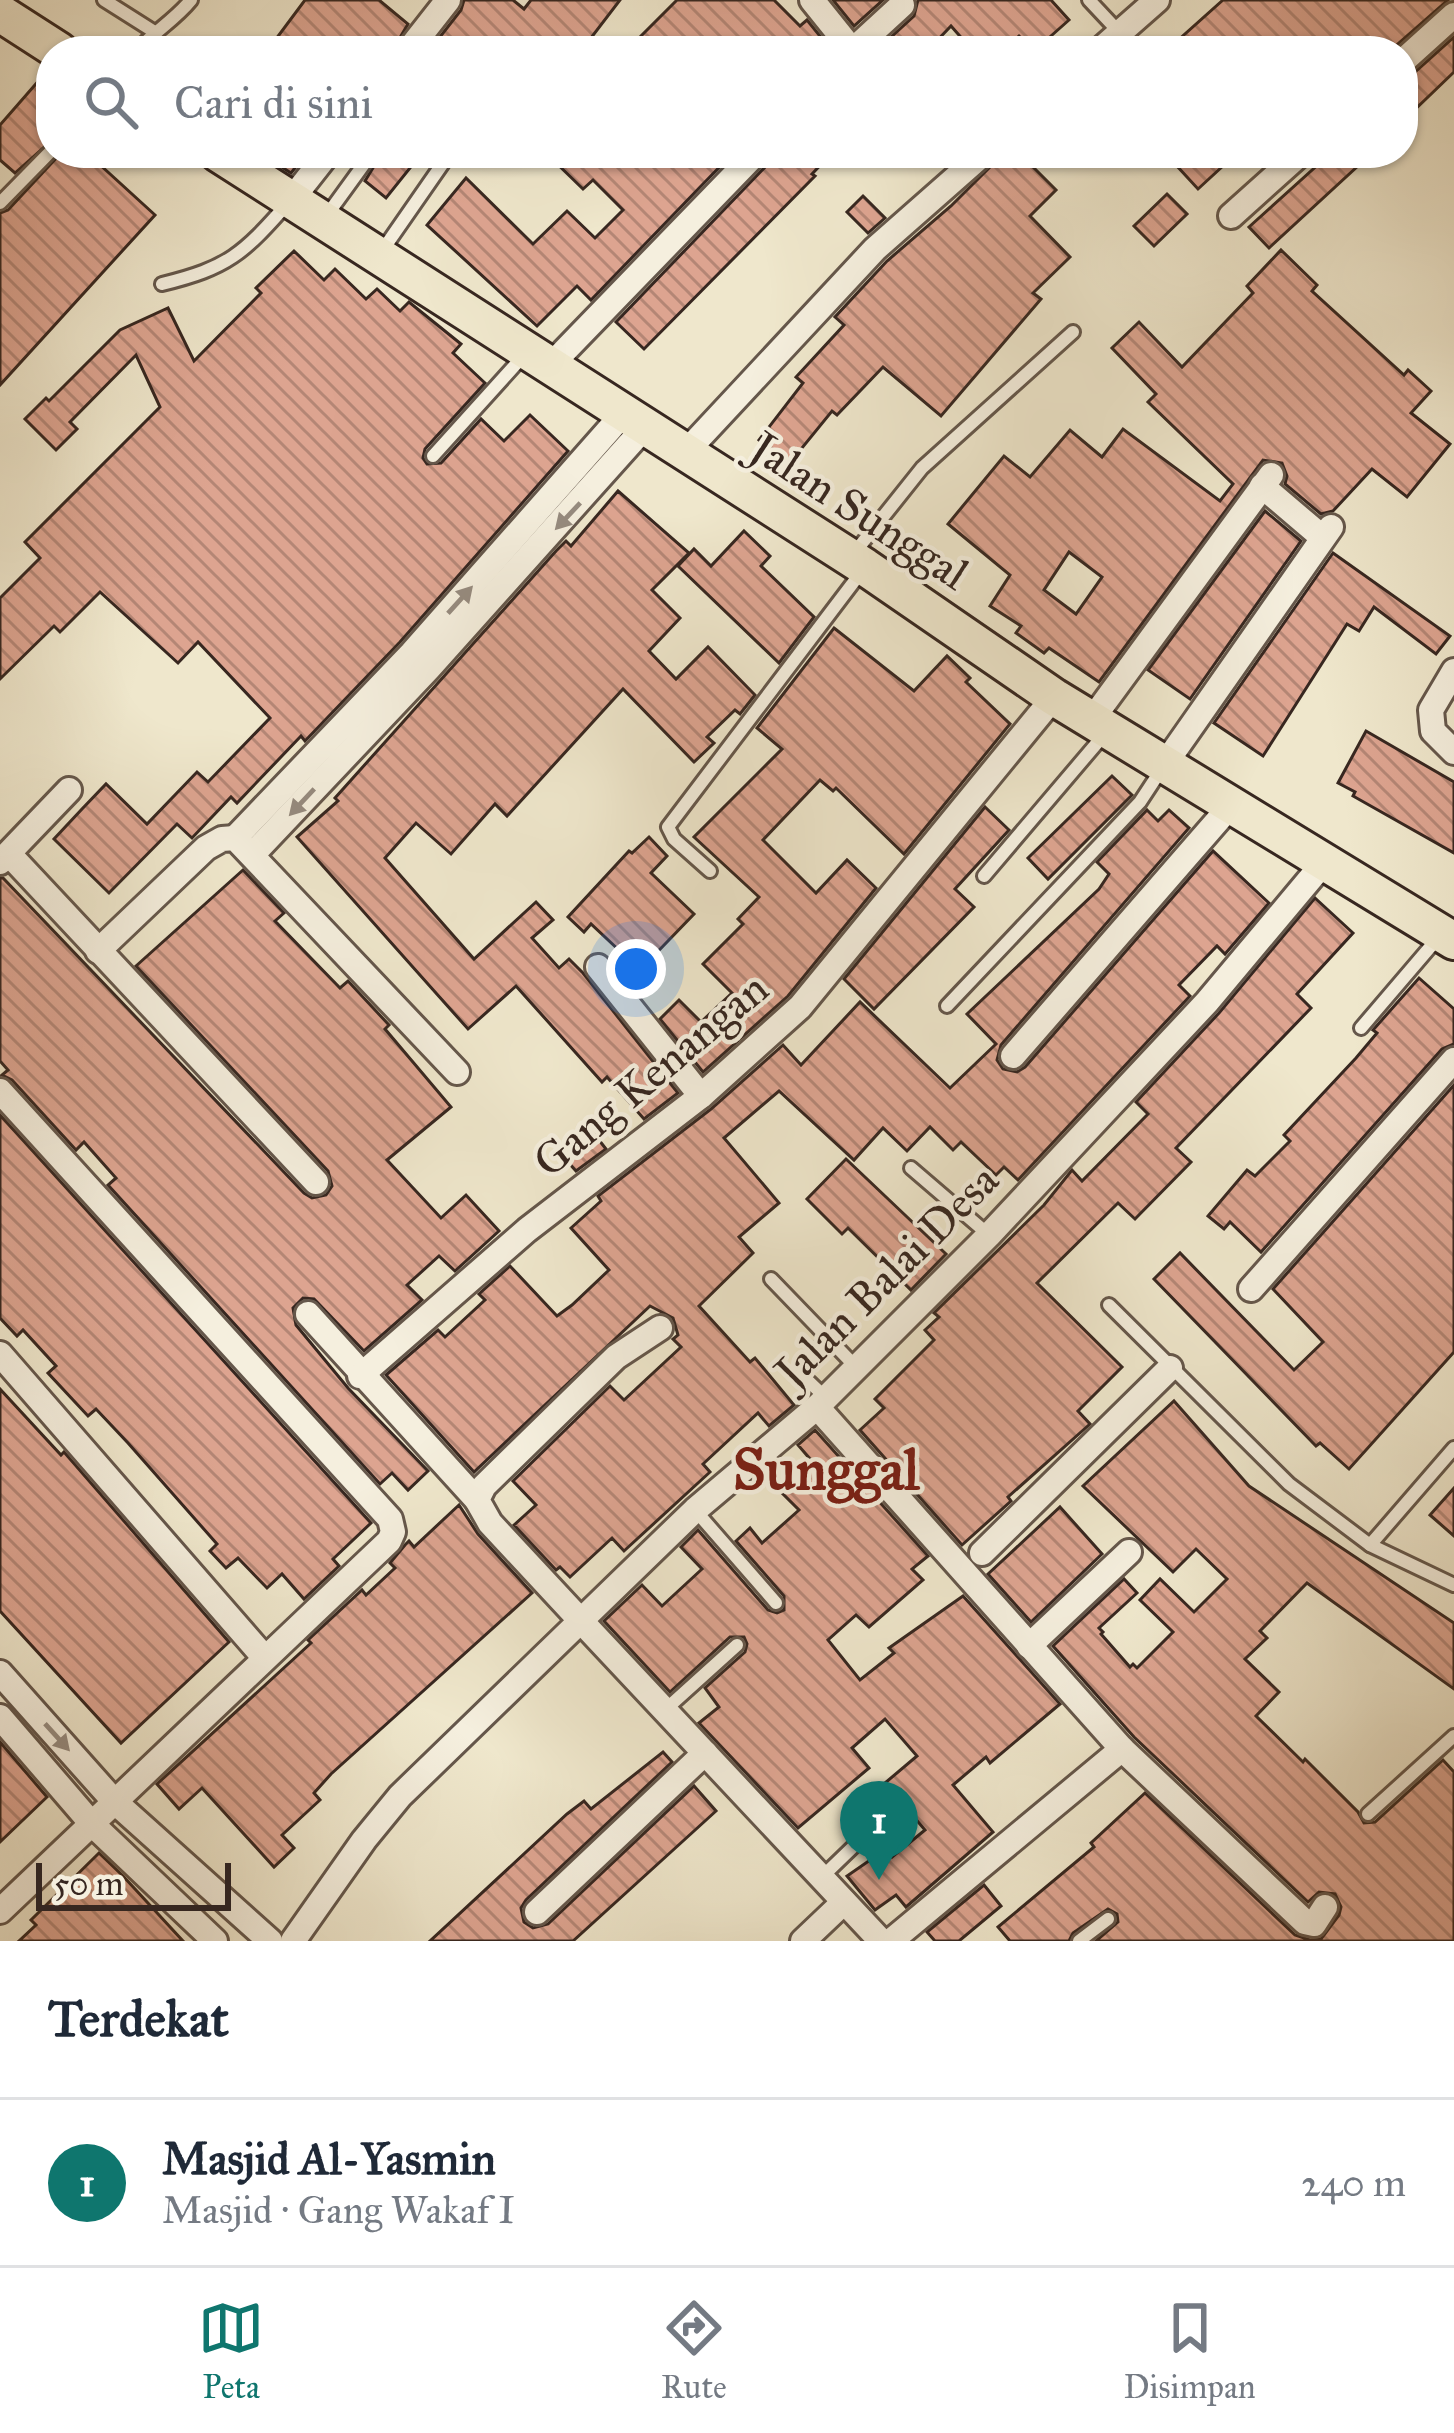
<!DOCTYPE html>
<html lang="id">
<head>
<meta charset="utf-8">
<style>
  :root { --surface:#fff; --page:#f6f6f7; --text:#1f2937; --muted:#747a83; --line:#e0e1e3; --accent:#0f766e }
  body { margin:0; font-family:"IM FELL Great Primer",serif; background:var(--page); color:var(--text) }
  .scale { position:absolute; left:36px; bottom:30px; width:195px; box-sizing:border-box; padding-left:12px; border:6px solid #372720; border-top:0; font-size:33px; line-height:42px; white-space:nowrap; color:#372720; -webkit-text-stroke:9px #f5efde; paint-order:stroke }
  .you { position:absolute; left:636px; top:969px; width:42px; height:42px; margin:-30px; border:9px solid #fff; border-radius:50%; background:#1a73e8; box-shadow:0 0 0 18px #1a73e833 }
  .badge { display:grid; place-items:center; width:78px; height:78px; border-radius:50%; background:var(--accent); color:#fff; font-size:39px; font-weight:700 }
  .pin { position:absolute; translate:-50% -99px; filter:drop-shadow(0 3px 6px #0008) }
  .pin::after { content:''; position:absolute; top:63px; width:42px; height:36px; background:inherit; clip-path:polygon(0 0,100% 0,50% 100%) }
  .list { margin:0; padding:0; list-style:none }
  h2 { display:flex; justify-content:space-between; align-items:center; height:156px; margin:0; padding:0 48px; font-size:51px }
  h2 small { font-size:39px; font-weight:400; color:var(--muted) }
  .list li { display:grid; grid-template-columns:78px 1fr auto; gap:36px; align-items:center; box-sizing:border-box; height:168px; padding:0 48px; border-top:3px solid var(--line) }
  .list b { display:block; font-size:45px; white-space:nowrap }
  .list p { margin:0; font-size:39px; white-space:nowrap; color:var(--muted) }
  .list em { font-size:39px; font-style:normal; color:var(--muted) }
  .icon { flex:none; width:66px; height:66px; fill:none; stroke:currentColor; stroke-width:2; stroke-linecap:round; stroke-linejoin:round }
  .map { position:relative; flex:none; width:1454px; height:1941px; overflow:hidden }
  .search { position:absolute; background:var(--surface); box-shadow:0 3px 9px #0004; left:36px; right:36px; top:36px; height:132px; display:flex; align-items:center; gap:30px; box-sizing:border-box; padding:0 42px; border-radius:48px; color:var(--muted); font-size:45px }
  .sheet { height:324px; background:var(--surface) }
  nav { display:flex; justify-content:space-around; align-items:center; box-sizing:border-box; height:168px; border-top:3px solid var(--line); background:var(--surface); font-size:33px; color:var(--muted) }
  nav a { display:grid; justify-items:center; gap:6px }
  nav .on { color:var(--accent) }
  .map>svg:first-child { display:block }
  .building { fill:url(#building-back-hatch); stroke:#372720; stroke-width:3; fill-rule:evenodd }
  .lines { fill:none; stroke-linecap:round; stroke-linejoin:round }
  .service-casing { stroke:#65574b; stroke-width:18 }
  .minor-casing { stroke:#65574b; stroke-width:30 }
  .primary-casing { stroke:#372720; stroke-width:42 }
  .service { stroke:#f5efde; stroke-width:12 }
  .minor { stroke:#f5efde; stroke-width:24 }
  .primary { stroke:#efe7cc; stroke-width:36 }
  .oneway { fill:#968b7f }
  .labels { text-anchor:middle; stroke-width:9; stroke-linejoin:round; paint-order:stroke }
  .street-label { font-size:45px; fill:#372720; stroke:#f5efde }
  .district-label { font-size:57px; font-weight:bold; fill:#7a1f14; stroke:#f5efde }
</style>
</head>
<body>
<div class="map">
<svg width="1454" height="1941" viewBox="0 0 1454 1941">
  <defs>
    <pattern id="building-back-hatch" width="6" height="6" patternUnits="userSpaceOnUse" patternTransform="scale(3)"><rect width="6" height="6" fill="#dda490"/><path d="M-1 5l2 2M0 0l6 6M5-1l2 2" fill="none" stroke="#b48675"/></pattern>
  </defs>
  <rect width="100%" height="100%" fill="#efe7cc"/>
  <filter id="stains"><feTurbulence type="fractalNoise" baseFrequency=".00167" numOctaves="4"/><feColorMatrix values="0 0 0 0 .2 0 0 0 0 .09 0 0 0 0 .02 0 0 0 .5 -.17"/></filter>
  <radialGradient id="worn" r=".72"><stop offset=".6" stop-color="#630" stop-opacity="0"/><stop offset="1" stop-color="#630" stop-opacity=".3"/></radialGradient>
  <!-- building -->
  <g class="building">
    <path d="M305,0h74l29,24 -16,27h-125z"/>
    <path d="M464,0h49l11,9 7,-9h89l-39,51h-152l32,-41z"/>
    <path d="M677,0h97l26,26 7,-6 25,31h-126l-12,-11 -11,11h-57z"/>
    <path d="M833,0h50l-29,26z"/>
    <path d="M918,0h133l18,20 -35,31 -15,-15 -16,15h-30l-22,-25 -24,25h-51l38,-35z"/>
    <path d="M1223,0h225l-58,51h-224z"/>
    <path d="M1454,37v35l-51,49v-44l11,-4z"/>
    <path d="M48,70l3,1v70l-36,32 -15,-13v-35z"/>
    <path d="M61,153h26l68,62 -155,170v-172l8,-3z"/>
    <path d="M260,153h47l-16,20z"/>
    <path d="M382,153h40l-36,45 -21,-17z"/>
    <path d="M546,153h187l-142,147 -14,-14 -40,40 -110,-101 39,-47 67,66 34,-33 28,27 28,-28 -30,-30 -10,9z"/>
    <path d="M772,153h60l-20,21 3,2 -171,173 -28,-27 152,-158z"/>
    <path d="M1004,153h15l37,37 -26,26 40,41 -37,36 8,6 -100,117 -58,-49 -46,48 -5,-4 -43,53 -30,-24 44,-57 -7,-6 48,-52 -9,-8 52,-56 64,-55z"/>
    <path d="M1188,153h49l-39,36 -22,-24z"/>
    <path d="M1331,153h41l-103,95 -20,-21z"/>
    <path d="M1167,194l20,20 -33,32 -20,-20z"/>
    <path d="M863,196l22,22 -17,15 -21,-21z"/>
    <path d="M1281,250l36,35 -5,6 92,84 4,-5 23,21 -20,22 39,31 -43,53 -35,-28 -39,42 -12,3 -36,-30 2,-8 -5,-13 -19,-3 -164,222 -50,-34 -5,5 -28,-20 5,-7 -31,-20 20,-31 -62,-51 56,-68 26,21 40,-47 32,27 21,-28 97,72 13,-17 -85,-82 8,-8 -44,-46 27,-26 43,45 71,-74 -6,-7zM1069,552l33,25 -26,37 -32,-24z"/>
    <path d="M294,251l30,29 11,-11 31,30 11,-10 23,22 9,-9 52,42 -8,9 32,30 -60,66 -2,9 4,6 14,-1 40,-44 23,22 26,-26 38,36 -168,191 -95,99 -4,-5 -64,67 -6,-6 -39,41 -15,-14 -68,69 -55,-54 28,-30 24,-25 41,40 50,-52 11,10 62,-64 -72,-76 -20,21 -78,-71 -40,40 -6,-6 -54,53v-81l40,-40 -15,-16 135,-135 -24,-52 -66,67 7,7 -21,21 -31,-31 21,-21 3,3 71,-71 48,-22 26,53 67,-68 -5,-5z"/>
    <path d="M618,491l71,62 -37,37 28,28 -31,33 27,28 32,-32 47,48 -15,19 -5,-4 -28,27 7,6 -20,19 -71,-73 -116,127 -12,-12 -44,50 -35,-31 -31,35 89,101 62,-57 17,18 -21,18 27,30 10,-9 14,14 95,120 -34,26 -37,-42 -5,5 -86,-96 -48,43 -171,-192 41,-36 -3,-3 221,-247 10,-10 5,5z"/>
    <path d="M1265,511l36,30 -111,158 -42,-29z"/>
    <path d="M744,531l26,25 -9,10 53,51 -35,46 -101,-97 16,-17 17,17z"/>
    <path d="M1333,553l117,83 -14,18 -62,-47 -15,24 -12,-7 -84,132 -49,-33z"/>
    <path d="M834,628l80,63 33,-35 23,22 -4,4 44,42 -106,130 -68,-66 -3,3 -13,-11 -57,60 53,53 31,-33 29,28 -88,108 -85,76 -43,-53 19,-19 22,22 31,-29 -29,-29 40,-40 -5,-5 21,-22 -65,-60 88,-88 -25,-21z"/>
    <path d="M1366,731l88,51v71l-101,-57 2,-4 -17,-9z"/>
    <path d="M1112,776l20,19 -84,84 -20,-21z"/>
    <path d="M985,807l24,23 -54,59 19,18 -100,102 -30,-30z"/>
    <path d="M1147,810l11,11 11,-11 20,18 -188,217 -4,15 6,9 14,3 8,-5 188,-216 56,52 -44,51 -8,-8 -38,39 11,11 -172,184 -14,-13 -8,8 -35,-33 -8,8 -23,-23 -23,24 -24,-23 -29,32 -75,-69 -55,47 55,65 -40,34 14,16 -54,53 51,56 5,-4 39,47 -25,21 -11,-13 -55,51 7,8 -86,79 -12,-13 -42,39 -10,-10 -4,3 -42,-45 22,-20 -23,-24 97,-95 14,14 57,-53 -8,-8 5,-4 -5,-17 -23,-12 -176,166 -88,-97 52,-45 7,7 40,-37 -6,-6 31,-28 47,50 15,-11 37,-35 -38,-42 30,-27 -3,-5 113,-87 72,-64 18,20 59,-63 90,86 46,-44 -29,-30 132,-125 10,-15 -12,-12z"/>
    <path d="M649,837l18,19 -16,17 43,41 -54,56 -49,-46 -7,8 -16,-15 61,-66 3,2z"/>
    <path d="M243,870l41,43 -9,8 65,67 8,-7 41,44 -4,4 66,78 -64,53 54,58 25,-23 33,36 -44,40 -16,-15 -32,29 15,15 -58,51 -50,-52 -11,-1 -10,10 3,17 52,63 80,83 -20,19 -16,-17 -12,11 -272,-299 8,-7 -32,-36 -8,8 -64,-70 -10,-5 6,-5 -8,-9v-183h3l301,315 8,5 14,-3 6,-9 -4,-15 -192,-205z"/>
    <path d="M1315,898l38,35 -56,61 14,14 -135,140 15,14 -56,57 -17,-16 -81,80 85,84 -44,44 12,13 -82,73 3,4 -49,44 -102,-115 24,-22 -9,-9 59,-59 -9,-10 14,-13 -5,-4 110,-108 28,-35 10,11 66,-67 -12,-12 83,-89z"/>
    <path d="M1419,978l35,31v35l-12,5 -181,203 -31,-30 -6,7 -16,-13 39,-46 8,6 35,-35 -6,-6 72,-77 21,-25 -4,-3z"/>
    <path d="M1454,1085v267l-105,117 -29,-26 -4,3 -162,-167 26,-26 114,117 29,-28 -50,-53z"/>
    <path d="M0,1115l371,408 -38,36 6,7 -35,33 -22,-25 -15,14 -29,-30 -12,10 -16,-17 7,-7 -89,-101 -32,-34 -8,7 -40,-43 8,-7 -33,-36 -6,6 -17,-18z"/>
    <path d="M595,1135l11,14 -30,22 -10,-11z"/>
    <path d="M846,1159l100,95 -35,36 -63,-62 -6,6 -35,-35z"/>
    <path d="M0,1389l61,66 3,-3 165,190 -108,101 -121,-132z"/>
    <path d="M1174,1401l75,85 205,137v66l-147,-106 -47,48 7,7 -22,21 34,33 -23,24 47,46 2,-3 53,53 6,11 11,-1 68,-62 11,12v169h-358l22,-19 -1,-8 -9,-5 -35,24 -4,8h-59l-12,-14 96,-80 -3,-4 54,-50 150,142 15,5 11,-1 18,-24 2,-8 -6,-13 -16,-2 -11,10 -174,-165 -81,-91 71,-67 13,14 -38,35 4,4 -2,2 29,33 3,-3 4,4 36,-36 -33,-32 20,-21 34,33 33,-33 -31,-30 -23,23 -90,-86z"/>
    <path d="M815,1430l113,126 -16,13 11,11 -54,47 -13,-12 -28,25 32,40 34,-27 -5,-5 74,-52 97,108 -70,59 -4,-6 -33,28 40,47 -87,75 -10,-12 -21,15 -28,-34 39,-27 6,8 33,-27 -40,-47 32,-27 -32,-37 -33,29 17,20 -71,60 -99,-105 20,-16 -14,-19 40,-36 2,-8 -3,-7h-14l-60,55 -66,-71 38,-36 20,21 40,-37 -21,-22 17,-17 70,80 9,3 7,-3v-14l-48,-55 14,-13 12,15 37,-33 -21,-21 32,-30 -12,-14z"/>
    <path d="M1454,1488v48l-24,-21z"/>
    <path d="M459,1505l19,29 54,59 -201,181 -17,19 6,7 -38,35 12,13 -20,19 -72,-79 -23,21 -22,-25 154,-141 -3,-3 54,-50 4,5 29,-27 -5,-5 15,-18 4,-4 5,6z"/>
    <path d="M1060,1507l42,47 -71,68 -43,-48z"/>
    <path d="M0,1742l47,55 -47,45z"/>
    <path d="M663,1752l9,10 -146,138 -5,8 3,14 9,6 15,-4 146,-138 22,25 -143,130h-143l137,-127 17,-13 7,8z"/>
    <path d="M99,1853l24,23 60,65h-164l17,-16 -5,-5z"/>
    <path d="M984,1885l17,21 -42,35h-24l-8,-9z"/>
  </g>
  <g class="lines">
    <!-- service casing -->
    <g class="service-casing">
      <g id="service">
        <path d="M104,0l49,31"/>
        <path d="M1089,0l30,32"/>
        <path d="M137,51c17,-20 37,-30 54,-51"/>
        <path d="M0,203l51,-52"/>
        <path d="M327,215l45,-62"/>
        <path d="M382,251l68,-98"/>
        <path d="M162,284c66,-16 81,-30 126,-81"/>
        <path d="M433,456l93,-103"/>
        <path d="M855,552l67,-84 151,-136"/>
        <path d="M710,871l-36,-32 -6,-12 194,-256"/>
        <path d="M984,876l119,-140"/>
        <path d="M947,1006l193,-204 21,-32"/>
        <path d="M1361,1028l76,-89"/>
        <path d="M911,1168l78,67"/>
        <path d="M771,1279l84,87"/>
        <path d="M1109,1305l180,179 81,61 84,40"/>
        <path d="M825,1397l-24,-23 25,-36"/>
        <path d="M695,1510l81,93"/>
        <path d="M1370,1545l84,-97"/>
        <path d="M665,1710l72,-65"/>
        <path d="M1368,1814l86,-78"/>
        <path d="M822,1877l63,-61"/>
        <path d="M1079,1941l29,-22"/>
      </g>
    </g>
    <!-- minor casing -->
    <g class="minor-casing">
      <g id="minor">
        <path d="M812,0l41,51"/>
        <path d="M854,49l48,-44"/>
        <path d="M408,51l40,-51"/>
        <path d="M1099,51l58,-51"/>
        <path d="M1403,61l51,-46"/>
        <path d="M291,200l37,-47"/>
        <path d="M1231,216l70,-63"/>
        <path d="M549,367l207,-214"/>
        <path d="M684,454l191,-205 109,-96"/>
        <path d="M1262,486l60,51"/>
        <path d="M1454,671l-23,39 2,21 21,21"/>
        <path d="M1093,718l178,-243"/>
        <path d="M1165,764l166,-237"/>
        <path d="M235,838l177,-185 211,-239"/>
        <path d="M9,854l307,328"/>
        <path d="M253,854l176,-186 215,-240"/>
        <path d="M0,862l69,-72"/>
        <path d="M98,951l108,-103 16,-9 13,-1 222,234"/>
        <path d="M598,967l103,129"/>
        <path d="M1013,1056l220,-253"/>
        <path d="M0,1091l390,428 3,13 -4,9 -389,370"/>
        <path d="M1251,1289l203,-229"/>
        <path d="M308,1314l169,186"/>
        <path d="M660,1328l-44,29 -132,129 -7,14 13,23 92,99 299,319"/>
        <path d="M0,1354l264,303"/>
        <path d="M360,1376l167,-146 174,-134 99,-89 254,-310"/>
        <path d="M817,1407l305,342 183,173 9,2 11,-17"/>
        <path d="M982,1553l188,-185"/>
        <path d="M1029,1646l100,-94"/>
        <path d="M0,1673l114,128 156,140"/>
        <path d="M0,1717l92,107 123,117"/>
        <path d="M537,1912l168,-159"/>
        <path d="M293,1941l71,-101 36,-44 295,-286 122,-103 172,-172 218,-233 119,-142"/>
        <path d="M803,1941l41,-39"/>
        <path d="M891,1941l231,-192"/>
      </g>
    </g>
    <!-- primary casing -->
    <g class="primary-casing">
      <g id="primary">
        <path d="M0,13l59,38"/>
        <path d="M218,153l647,414 189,130 400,244"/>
      </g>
    </g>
    <!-- service -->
    <use href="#service" class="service"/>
    <!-- minor -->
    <use href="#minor" class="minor"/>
    <!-- primary -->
    <use href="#primary" class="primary"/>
  </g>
  <!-- one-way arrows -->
  <defs><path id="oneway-solid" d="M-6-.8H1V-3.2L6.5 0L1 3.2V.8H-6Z" transform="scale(3)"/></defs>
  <g class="oneway">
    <use href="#oneway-solid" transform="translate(568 516) rotate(133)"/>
    <use href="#oneway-solid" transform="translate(460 600) rotate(-48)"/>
    <use href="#oneway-solid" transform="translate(302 802) rotate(133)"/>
    <use href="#oneway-solid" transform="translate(57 1737) rotate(48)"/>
  </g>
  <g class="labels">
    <!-- street labels -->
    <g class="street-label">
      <text transform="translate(860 510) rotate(33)" y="16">Jalan Sunggal</text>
      <text transform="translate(650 1074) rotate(-40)" y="16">Gang Kenangan</text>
      <text transform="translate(886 1275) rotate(-45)" y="16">Jalan Balai Desa</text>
    </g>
    <!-- district labels -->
    <g class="district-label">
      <text x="826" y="1489">Sunggal</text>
    </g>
  </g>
  <rect width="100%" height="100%" filter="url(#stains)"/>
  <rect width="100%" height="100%" fill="url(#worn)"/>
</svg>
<div class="scale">50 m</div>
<div class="you"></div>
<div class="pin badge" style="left:879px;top:1880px">1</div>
<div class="search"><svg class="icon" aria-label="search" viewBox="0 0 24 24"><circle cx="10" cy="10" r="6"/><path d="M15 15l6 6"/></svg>Cari di sini</div>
</div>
<section class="sheet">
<h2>Terdekat<small></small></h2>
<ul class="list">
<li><span class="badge">1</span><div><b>Masjid Al-Yasmin</b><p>Masjid · Gang Wakaf I</p></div><em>240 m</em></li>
</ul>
</section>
<nav>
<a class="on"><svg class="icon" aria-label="map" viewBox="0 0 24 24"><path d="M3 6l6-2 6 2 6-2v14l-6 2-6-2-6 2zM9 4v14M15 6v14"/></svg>Peta</a>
<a><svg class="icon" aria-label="directions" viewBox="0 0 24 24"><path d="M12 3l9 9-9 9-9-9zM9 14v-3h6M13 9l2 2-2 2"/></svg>Rute</a>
<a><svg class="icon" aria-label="saved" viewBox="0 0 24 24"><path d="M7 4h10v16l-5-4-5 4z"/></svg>Disimpan</a>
</nav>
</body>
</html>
